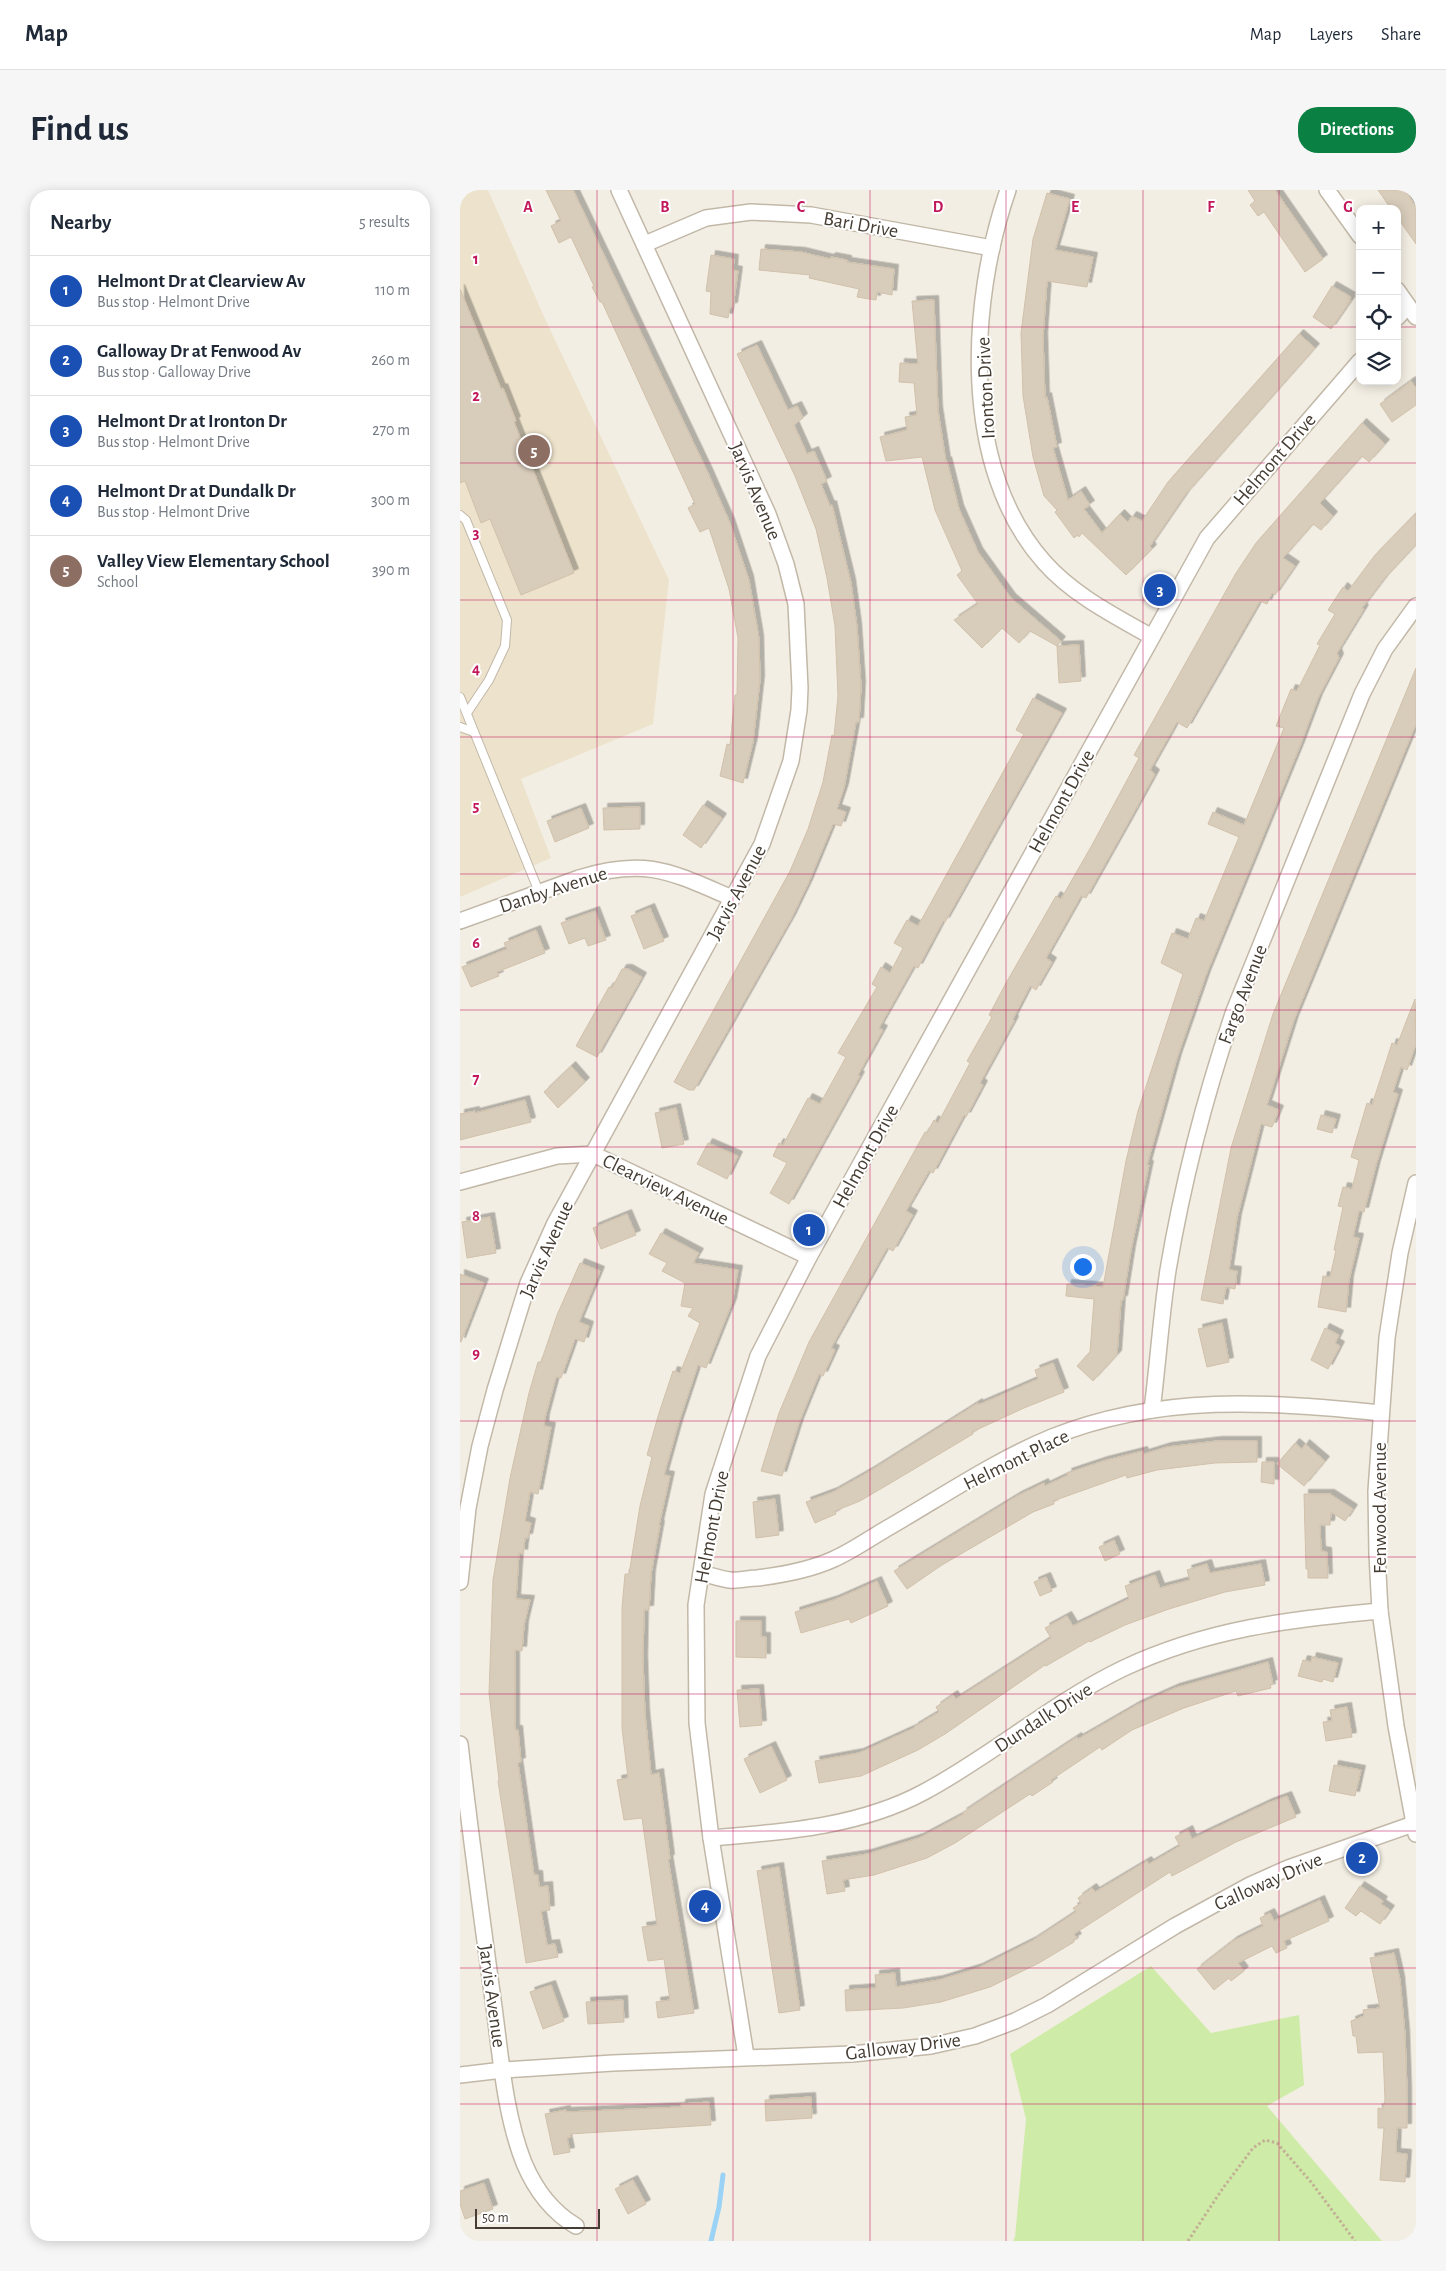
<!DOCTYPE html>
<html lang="en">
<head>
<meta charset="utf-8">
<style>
  :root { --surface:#fff; --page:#f6f6f7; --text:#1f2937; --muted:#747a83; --line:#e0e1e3; --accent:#0b8043 }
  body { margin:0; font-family:"Alegreya Sans",sans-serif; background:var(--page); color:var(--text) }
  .controls { position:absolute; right:15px; top:15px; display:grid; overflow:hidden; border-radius:10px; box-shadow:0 2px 12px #0003 }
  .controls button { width:45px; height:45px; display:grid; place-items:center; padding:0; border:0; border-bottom:1px solid var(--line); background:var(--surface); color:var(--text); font:25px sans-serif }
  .scale { position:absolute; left:15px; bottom:12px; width:125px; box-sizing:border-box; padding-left:5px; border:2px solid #453d33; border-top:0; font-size:14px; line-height:18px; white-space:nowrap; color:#453d33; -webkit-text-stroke:4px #fff; paint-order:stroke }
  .you { position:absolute; left:622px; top:1076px; width:18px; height:18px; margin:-12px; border:4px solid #fff; border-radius:50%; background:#1a73e8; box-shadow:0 0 0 8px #1a73e833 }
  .badge { display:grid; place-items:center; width:32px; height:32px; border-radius:50%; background:var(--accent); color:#fff; font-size:16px; font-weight:700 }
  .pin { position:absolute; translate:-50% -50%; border:2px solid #fff; box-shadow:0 1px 5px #0006 }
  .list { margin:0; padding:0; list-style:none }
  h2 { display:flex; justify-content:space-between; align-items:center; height:65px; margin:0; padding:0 20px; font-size:21px }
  h2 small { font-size:16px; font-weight:400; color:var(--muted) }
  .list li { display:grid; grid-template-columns:32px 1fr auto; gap:15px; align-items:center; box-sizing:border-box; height:70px; padding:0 20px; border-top:1px solid var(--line) }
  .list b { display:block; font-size:19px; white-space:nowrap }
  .list p { margin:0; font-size:16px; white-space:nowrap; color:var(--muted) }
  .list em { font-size:16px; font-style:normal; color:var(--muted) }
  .icon { flex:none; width:28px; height:28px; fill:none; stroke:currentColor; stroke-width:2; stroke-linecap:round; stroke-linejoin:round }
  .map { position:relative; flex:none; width:956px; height:2051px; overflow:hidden; border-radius:20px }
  header { display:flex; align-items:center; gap:30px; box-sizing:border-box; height:70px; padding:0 25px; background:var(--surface); border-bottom:1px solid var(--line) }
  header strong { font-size:24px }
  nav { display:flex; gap:28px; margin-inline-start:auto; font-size:18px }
  .intro { display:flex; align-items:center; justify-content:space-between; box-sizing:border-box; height:120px; padding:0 30px }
  h1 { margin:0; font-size:35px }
  .button { padding:12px 22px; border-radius:20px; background:var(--accent); color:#fff; font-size:18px; font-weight:700 }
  main { display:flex; gap:30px; padding:0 30px }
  aside { flex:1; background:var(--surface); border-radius:20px; box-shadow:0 2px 12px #0003 }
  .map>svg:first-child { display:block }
  .education { fill:#ede3cc }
  .green { fill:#cfeba8 }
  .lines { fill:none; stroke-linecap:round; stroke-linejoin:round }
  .stream { stroke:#9ad3f5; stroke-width:5 }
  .building { fill:#d8ccbb; stroke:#d1c1aa; filter:url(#shadow) }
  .service-casing { stroke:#c2b8a8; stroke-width:10 }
  .minor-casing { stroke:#c2b8a8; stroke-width:18 }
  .path { stroke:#c2b195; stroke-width:3; stroke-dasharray:2.5 2.5; stroke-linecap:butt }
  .service { stroke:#fff; stroke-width:8 }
  .minor { stroke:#fff; stroke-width:15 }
  .grid { fill:none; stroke:#c2185b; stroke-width:1; stroke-opacity:0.55 }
  .labels { text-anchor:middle; stroke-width:4; stroke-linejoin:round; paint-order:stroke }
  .street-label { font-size:20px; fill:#453d33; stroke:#fff }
  .grid-label { font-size:16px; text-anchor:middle; font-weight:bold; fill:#c2185b; stroke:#fff; stroke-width:4; stroke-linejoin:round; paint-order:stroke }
</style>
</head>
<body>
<header>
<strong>Map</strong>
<nav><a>Map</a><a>Layers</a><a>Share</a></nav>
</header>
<div class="intro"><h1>Find us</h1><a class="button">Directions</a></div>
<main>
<aside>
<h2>Nearby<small>5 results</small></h2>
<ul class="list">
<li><span class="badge" style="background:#1a4fb4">1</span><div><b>Helmont Dr at Clearview Av</b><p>Bus stop · Helmont Drive</p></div><em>110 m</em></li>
<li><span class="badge" style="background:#1a4fb4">2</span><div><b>Galloway Dr at Fenwood Av</b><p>Bus stop · Galloway Drive</p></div><em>260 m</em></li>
<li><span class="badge" style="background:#1a4fb4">3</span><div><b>Helmont Dr at Ironton Dr</b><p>Bus stop · Helmont Drive</p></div><em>270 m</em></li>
<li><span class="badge" style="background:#1a4fb4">4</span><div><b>Helmont Dr at Dundalk Dr</b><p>Bus stop · Helmont Drive</p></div><em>300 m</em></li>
<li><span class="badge" style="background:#8d6e63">5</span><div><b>Valley View Elementary School</b><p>School</p></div><em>390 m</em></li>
</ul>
</aside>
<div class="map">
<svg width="956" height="2051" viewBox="0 0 956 2051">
  <defs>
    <filter id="shadow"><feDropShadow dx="4.5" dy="-4.5" stdDeviation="0" flood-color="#0004"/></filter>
  </defs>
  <rect width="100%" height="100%" fill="#f3eee3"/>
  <!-- education -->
  <path class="education" d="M0,0h28l58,131 123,259 -16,144 -132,55 30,79 -91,39z"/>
  <!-- green -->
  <path class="green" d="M691,1776l60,67 88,-18 5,70 -37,21 115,135h-369l2,-4 11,-118 -16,-65z"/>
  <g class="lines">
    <!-- stream -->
    <path class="stream" d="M251,2051l8,-34 4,-32"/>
  </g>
  <!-- building -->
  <g class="building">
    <path d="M86,0h27l135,283 22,50 19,57 10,59 1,41 -7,62 -10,41 -23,-7 7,-32 3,1 5,-50h2l1,-57 -9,-49 -20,-61 -9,4 -12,-24 7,-4 -93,-202h-2l-8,-15 2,-1 -23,-49 -12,6 -8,-17 10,-5z"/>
    <path d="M788,0h27l48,69 -18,13 -41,-60 -6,4 -8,-11 5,-4z"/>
    <path d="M918,0h27l11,17v37l-19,-27v-8h-6z"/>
    <path d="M587,3l23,6 -15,51 38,7 -6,30 -40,-6 -4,56 2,61 2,-1 10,50 -4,1 15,52 13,-9 9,14 -6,4 18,24 18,-19 8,8 4,-6 10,5 26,-39 131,-148 16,14 -130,147 -35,51 2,3 -26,26 -44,-42 -3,4 -1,-2 -4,3 -19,-26 2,-2 -13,-14 -11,-39 -10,-61 -2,-63 12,-94z"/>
    <path d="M301,59l40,3 29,7 1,-2 16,3v2l47,7 -2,26 -15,-3 -1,8 -19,-3 2,-8 -50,-11 1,-3 -51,-5z"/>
    <path d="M251,65l23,4 -1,11 5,1 -5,36h-3l-2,11 -18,-4 1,-22 -5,-1z"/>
    <path d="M872,96l19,11 -2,3h2l-20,29 -18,-12z"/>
    <path d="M0,99l41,100 2,-1 13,33 -2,1 60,151 -53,22 -31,-76 -9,4 -16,-42 -5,2z"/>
    <path d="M474,110l4,111 8,51 1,-1 12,48 19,43 33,46 50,43 -4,5 22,-1 2,36 -22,2 -2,-37 -27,-15 -11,12 -17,-15 -20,20 -28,-28 24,-16 -21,-29 5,-4 -27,-61 -13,-53 -36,4 -6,-24 27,-7 -2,-13 12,-2 -3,-32 -15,-1 1,-19 18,1 -6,-63z"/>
    <path d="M297,155l31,65 9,-4 6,12 -9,7 13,29 7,-3 13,30 -6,3 9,22 2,-1 19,78 6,44 4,59 -2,36h-3l-12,66 -7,21 9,3 -5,14 -8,-2 -25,60 -17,35 -97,171h-5l-15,-8 116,-211 18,-42 15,-47 9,-47 2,1 4,-40 -3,-70 -8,-48 -11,-49 -21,-53 -58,-122z"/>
    <path d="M951,191l5,7v17l-24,17 -12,-18z"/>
    <path d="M902,233l23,21 -16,18 -7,-6 -42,47 13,13 -12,14 -8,-6 -30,34 12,8 -20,29 -3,-2 -5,11 -7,-3 -73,127 -10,-6 -27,48 5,4 -28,51 -41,73 -5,-2 -35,62 6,4 -16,28 -6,-4 -17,33 1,2 -34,62 3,2 -17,32 -2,-2 -31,58 -4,-2 -23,40 7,4 -20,36 -6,-3 -56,100 4,2 -12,26 -4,-2 -20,49 -17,53 -21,-5 18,-58 30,-71 116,-210 2,1 7,-13 4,3 32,-60 -3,-2 25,-44 -3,-2 17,-32 50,-87 5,3 31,-54 47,-87 -5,-3 102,-182 20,-30z"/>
    <path d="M956,323v32l-32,34 -22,29 2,1 -27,44 2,5 -21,40 -18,48 -94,229 -29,83 -30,107h2l-18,85 -8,50h-2l-4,55 -24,26 -16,-15 13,-14 4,-53 -28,-3 1,-12 36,3 23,-126 12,-50 45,-137 -22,-11 11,-30 16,6 8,-21 8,3 35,-84 -31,-13 5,-12 31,13 40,-97 -8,-2 15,-37 6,2 23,-46 -3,-1 18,-30 -7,-4 15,-23 5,4 27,-36z"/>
    <path d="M956,478v56l-122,296 -27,85 12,5 -7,17 -11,-3 -24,94 -8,52 8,1 -2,18 -9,-2 -3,17 -22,-4 30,-152 42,-134z"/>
    <path d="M573,508l29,15 -117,209 -2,-1 -25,47 -4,-2 -35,62 4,2 -25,45 2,1 -71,128 -19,-11 17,-30 -14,-7 6,-13 4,2 25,-47 12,6 26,-47 -8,-4 39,-66 -5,-3 9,-17 9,6 13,-25 -9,-5 13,-23 11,6 106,-192 -8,-4z"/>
    <path d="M243,615l19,13 -21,30 -18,-13z"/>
    <path d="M180,617v22l-36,1 -1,-22z"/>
    <path d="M121,618l8,20 -34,14 -8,-21z"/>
    <path d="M190,718l14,33 -20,8 -13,-33z"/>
    <path d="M135,721l11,29 -18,6 -3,-8 -16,6 -8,-21z"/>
    <path d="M76,740l9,23 -48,19 2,4 -28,11 -9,-20 45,-18 -3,-6z"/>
    <path d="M162,779h6l14,8 -45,80 -21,-11 33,-59 3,1z"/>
    <path d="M955,809l1,45 -9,26 -6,-3 -8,25 5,2 -22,71 -12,47 -5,-1 -6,26 6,1 -10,42 -3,32 -28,-5 5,-31 7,1 6,-27h-2l9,-43 -5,-1 5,-19 9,2 7,-29 -8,-3 16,-54 5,2 20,-62 5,2z"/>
    <path d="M111,876l14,16 -27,26 -14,-16z"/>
    <path d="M65,910l6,22 -71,18v-26l15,-3v2z"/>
    <path d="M216,918l8,36 -22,4 -7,-35z"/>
    <path d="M861,925l15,4 -4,14 -15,-4z"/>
    <path d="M248,953l30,13 -11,23 -30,-15z"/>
    <path d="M167,1024l9,21 -35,14 -8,-21z"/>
    <path d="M30,1027l6,36 -29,5 -5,-36z"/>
    <path d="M201,1043l38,20 -6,10 45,7 -6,33 -26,65 -8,-3 -20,60 -14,50 6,1 -11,49h1l-9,49 -2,36h-5l-1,50 2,54 6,61 8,-2 11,86h-2l26,154 -36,5 -2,-16 14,-2 -6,-41 -16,2 -6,-34 15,-2 -15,-107 -18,2 -7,-40 11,-2 -6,-50v-120l3,-34h4l11,-68 12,-49 -5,-2 12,-42 14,-42 7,2 20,-50 -12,-7 5,-8 -12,-2 4,-23 -23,-12 5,-8 -18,-9z"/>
    <path d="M120,1073l20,8 -21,51 10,4 -5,16 -9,-3 -14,39 -5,-1 -11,41 -1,8 7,1 -13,67 -8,-2 -5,29 6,2 -3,15h-3l-2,16 -4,-1 -3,46 14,1 -6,25 -2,26 -7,-1v80h3l3,32 -3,1 16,112h4l1,12 9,-1 2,24 -9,1 6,34 8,-1 3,13 -32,6 -28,-182 1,-1 -10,-87 4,-113 17,-102 19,-85 9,-31h3l16,-47z"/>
    <path d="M0,1084l24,9 -23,59h-1z"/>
    <path d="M762,1133l7,39 -22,5 -9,-38z"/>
    <path d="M865,1138l14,7 -4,8 5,3 -12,23 -17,-9z"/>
    <path d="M593,1173l11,29 -40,16 -52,24 1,2 -84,50 -29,17 -25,10 1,3 -21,9 -9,-21 27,-10 37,-21 108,-68v2l60,-26 -3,-9z"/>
    <path d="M757,1251h40v21l-42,1 -58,7 -30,8 -1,-3 -73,26 1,3 -21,8 -91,53 -35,24 -13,-18 123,-75 27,-13 1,3 23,-11 -1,-2 36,-12 40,-10 1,3 23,-7z"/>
    <path d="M835,1253l7,6 3,-5 20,17 -21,25 -27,-22z"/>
    <path d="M802,1272h12v22l-13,-2z"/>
    <path d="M844,1304h26l23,15 -8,12 -14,-9 -1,13h-10l1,26 6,1 1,26h-20v-9h-2z"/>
    <path d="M315,1309l4,36 -23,3 -3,-36z"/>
    <path d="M654,1350l6,14 -15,7 -6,-14z"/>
    <path d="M747,1374l3,9 51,-9 4,21 -40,7 -56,17 -44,16 -35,17 -1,-1 -43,25 -1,-1 -100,69 -27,16 -57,26 -42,7 -4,-22 44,-8 55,-25v-1l25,-15 -3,-5 17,-12 3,4 95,-61 -6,-10 22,-12 6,10 56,-27 -4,-13 30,-11 5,13 30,-8 -3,-10z"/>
    <path d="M586,1387l6,14 -12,5 -6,-14z"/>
    <path d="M417,1391l11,25 -37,17 -2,-4 -48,14 -6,-21 39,-12z"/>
    <path d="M276,1431h25v16h5v21l-30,-1z"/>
    <path d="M852,1467l26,6 -5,19 -10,-3 -1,3 -24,-6 5,-16 8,2z"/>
    <path d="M808,1472l5,22 -3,1 1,3 -33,8 -2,-5 -52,17 -52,22 -30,20 -2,-3 -49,33 2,2 -21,14 -2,-2 -75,49 -28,15 -53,17 -31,5 2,11 -18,3 -5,-33 45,-7 52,-16 45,-24 -2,-1 115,-76 1,2 59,-34 38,-17z"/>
    <path d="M299,1499l3,36 -22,2 -3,-37z"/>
    <path d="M887,1517l5,30 -26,4 -3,-19 9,-1 -2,-11z"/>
    <path d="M311,1556l16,34 -27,13 -16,-34z"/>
    <path d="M874,1575l27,5 -6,26 -26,-5z"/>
    <path d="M827,1606l9,21 -60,25 -64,34 -2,-4 -96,62 3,4 -4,2 1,2 -35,21 -49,24 -49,15 -38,6 -57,3 -1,-21 31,-2 -1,-13 20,-2 1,14 43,-7 39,-12 54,-27 44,-29 -3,-4 8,-5 -3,-5 14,-10 3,4 52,-31 2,3 31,-18 -5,-9 13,-7 4,9 76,-36z"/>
    <path d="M319,1677l21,143 -21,3 -22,-142z"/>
    <path d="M900,1696l23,15 -2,3 9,6 -10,14 -19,-13 -5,5 -11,-8z"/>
    <path d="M860,1710l9,21 -45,20 3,7 -11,5 -4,-7 -34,17 6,8 -13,10 -2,-3 -15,12 -17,-21 36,-28 30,-15 -3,-8 10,-5 4,8z"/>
    <path d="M934,1763l6,27 5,54 2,56v38h-10l-1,25 11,1 -2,28 -25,-2 4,-52h-6v-20l5,1 2,-9 -2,-48 -25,1 -2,-17h-3l-2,-15 13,-5 -1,-6 17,-2 -10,-50z"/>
    <path d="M91,1795l13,36 -21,8 -13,-37z"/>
    <path d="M163,1810l1,22 -36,2 -2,-22z"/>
    <path d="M351,1907l1,21 -46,3 -1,-21z"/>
    <path d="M249,1912l2,23 -141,9 1,3 -4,1 3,14 -16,3 -9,-41 21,-4v2l115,-5v-3z"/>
    <path d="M173,1990l13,24 -18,10 -13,-25z"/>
    <path d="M24,1993l9,26 -28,10 -5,-15v-13z"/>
  </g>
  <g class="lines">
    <!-- service casing -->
    <g class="service-casing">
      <g id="service">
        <path d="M0,325l6,5 41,100 -2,26 -16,34 -22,33"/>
        <path d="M0,507l79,195"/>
        <path d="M0,537l14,5"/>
      </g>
    </g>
    <!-- minor casing -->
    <g class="minor-casing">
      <g id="minor">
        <path d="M548,0c-39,113 -48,277 36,372 29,33 71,54 108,75"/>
        <path d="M867,0l33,46"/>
        <path d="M185,54l61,-26 45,-6 60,3 181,33"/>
        <path d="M937,100l19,27"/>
        <path d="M937,128l11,-12"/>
        <path d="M0,731l119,-43c67,-21 92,-6 153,20"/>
        <path d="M0,992l97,-26 36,-2 216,103"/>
        <path d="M956,993l-16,70 -13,85 -11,153 1,63 3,57 16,115 20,108"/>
        <path d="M692,1220c6,-47 9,-94 16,-140 15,-89 37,-174 66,-259l128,-317 23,-45 31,-43"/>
        <path d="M241,1383c9,2 20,6 29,7 9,1 18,-2 27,-2 25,-3 53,-8 77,-19 18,-8 35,-20 52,-30 54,-31 108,-68 166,-92 107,-43 217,-36 329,-24"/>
        <path d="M0,1392l8,-74 12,-62 15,-56 33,-107 27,-60 207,-379 29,-83 8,-51 1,-22 -4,-84 -10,-40 -18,-50 -149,-324"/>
        <path d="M0,1554c10,88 22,176 34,263 7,52 11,108 30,156 11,26 28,49 52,63"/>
        <path d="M251,1648c72,-6 148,-11 213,-46 69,-37 129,-90 200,-124 83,-39 166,-49 256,-57"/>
        <path d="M286,1866l-35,-218 -14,-115 -1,-118 17,-111 45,-138 51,-99 398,-719 153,-177"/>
        <path d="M0,1885l43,-5 110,-7 239,-9 79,-8 44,-10 40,-15 32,-16 128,-79 75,-41 38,-17 128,-45"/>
      </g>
    </g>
    <!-- path -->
    <path class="path" d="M728,2051l35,-53 30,-40 12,-8 12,3 34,39 44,59"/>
    <!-- service -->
    <use href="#service" class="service"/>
    <!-- minor -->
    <use href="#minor" class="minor"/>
  </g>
  <!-- grid -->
  <path class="grid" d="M137,0v2051M273,0v2051M410,0v2051M546,0v2051M683,0v2051M819,0v2051M0,137h900M937,137h19M0,273h956M0,410h956M0,547h956M0,684h956M0,820h956M0,957h956M0,1094h956M0,1231h956M0,1367h956M0,1504h956M0,1641h956M0,1778h956M0,1914h956"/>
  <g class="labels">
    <!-- street labels -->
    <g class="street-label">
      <text transform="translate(401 34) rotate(10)" y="7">Bari Drive</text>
      <text transform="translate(525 198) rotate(-93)" y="7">Ironton Drive</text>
      <text transform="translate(814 269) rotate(-49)" y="7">Helmont Drive</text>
      <text transform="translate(296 301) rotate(67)" y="7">Jarvis Avenue</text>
      <text transform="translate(601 611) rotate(-61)" y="7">Helmont Drive</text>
      <text transform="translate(93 699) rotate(-18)" y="7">Danby Avenue</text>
      <text transform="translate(276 702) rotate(-62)" y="7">Jarvis Avenue</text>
      <text transform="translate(782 804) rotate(-69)" y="7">Fargo Avenue</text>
      <text transform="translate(405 966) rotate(-61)" y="7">Helmont Drive</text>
      <text transform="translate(206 999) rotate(26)" y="7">Clearview Avenue</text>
      <text transform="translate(86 1059) rotate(-66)" y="7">Jarvis Avenue</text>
      <text transform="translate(556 1269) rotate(-26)" y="7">Helmont Place</text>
      <text transform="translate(919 1318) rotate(-90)" y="7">Fenwood Avenue</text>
      <text transform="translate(251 1337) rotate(-79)" y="7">Helmont Drive</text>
      <text transform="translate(583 1527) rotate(-33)" y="7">Dundalk Drive</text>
      <text transform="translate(808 1691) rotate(-24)" y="7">Galloway Drive</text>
      <text transform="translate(33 1806) rotate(82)" y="7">Jarvis Avenue</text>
      <text transform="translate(443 1856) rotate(-7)" y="7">Galloway Drive</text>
    </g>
  </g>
  <g class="grid-label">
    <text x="68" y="22">A</text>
    <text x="205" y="22">B</text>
    <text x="341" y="22">C</text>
    <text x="478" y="22">D</text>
    <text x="615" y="22">E</text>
    <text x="751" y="22">F</text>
    <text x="888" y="22">G</text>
    <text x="16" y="74">1</text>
    <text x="16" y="211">2</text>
    <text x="16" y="348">3</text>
    <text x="16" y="484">4</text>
    <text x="16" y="621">5</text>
    <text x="16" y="758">6</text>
    <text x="16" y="894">7</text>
    <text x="16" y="1031">8</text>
    <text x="16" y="1168">9</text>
  </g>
</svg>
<div class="controls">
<button>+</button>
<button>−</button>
<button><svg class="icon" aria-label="locate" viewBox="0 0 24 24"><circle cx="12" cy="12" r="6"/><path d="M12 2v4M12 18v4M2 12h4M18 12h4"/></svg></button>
<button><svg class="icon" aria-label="layers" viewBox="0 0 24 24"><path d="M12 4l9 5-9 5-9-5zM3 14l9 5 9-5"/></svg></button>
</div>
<div class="scale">50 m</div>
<div class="you"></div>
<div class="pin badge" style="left:349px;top:1040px;background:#1a4fb4">1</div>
<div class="pin badge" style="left:902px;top:1668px;background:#1a4fb4">2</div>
<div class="pin badge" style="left:700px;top:400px;background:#1a4fb4">3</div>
<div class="pin badge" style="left:245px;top:1716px;background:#1a4fb4">4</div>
<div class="pin badge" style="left:74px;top:261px;background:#8d6e63">5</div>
</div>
</main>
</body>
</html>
